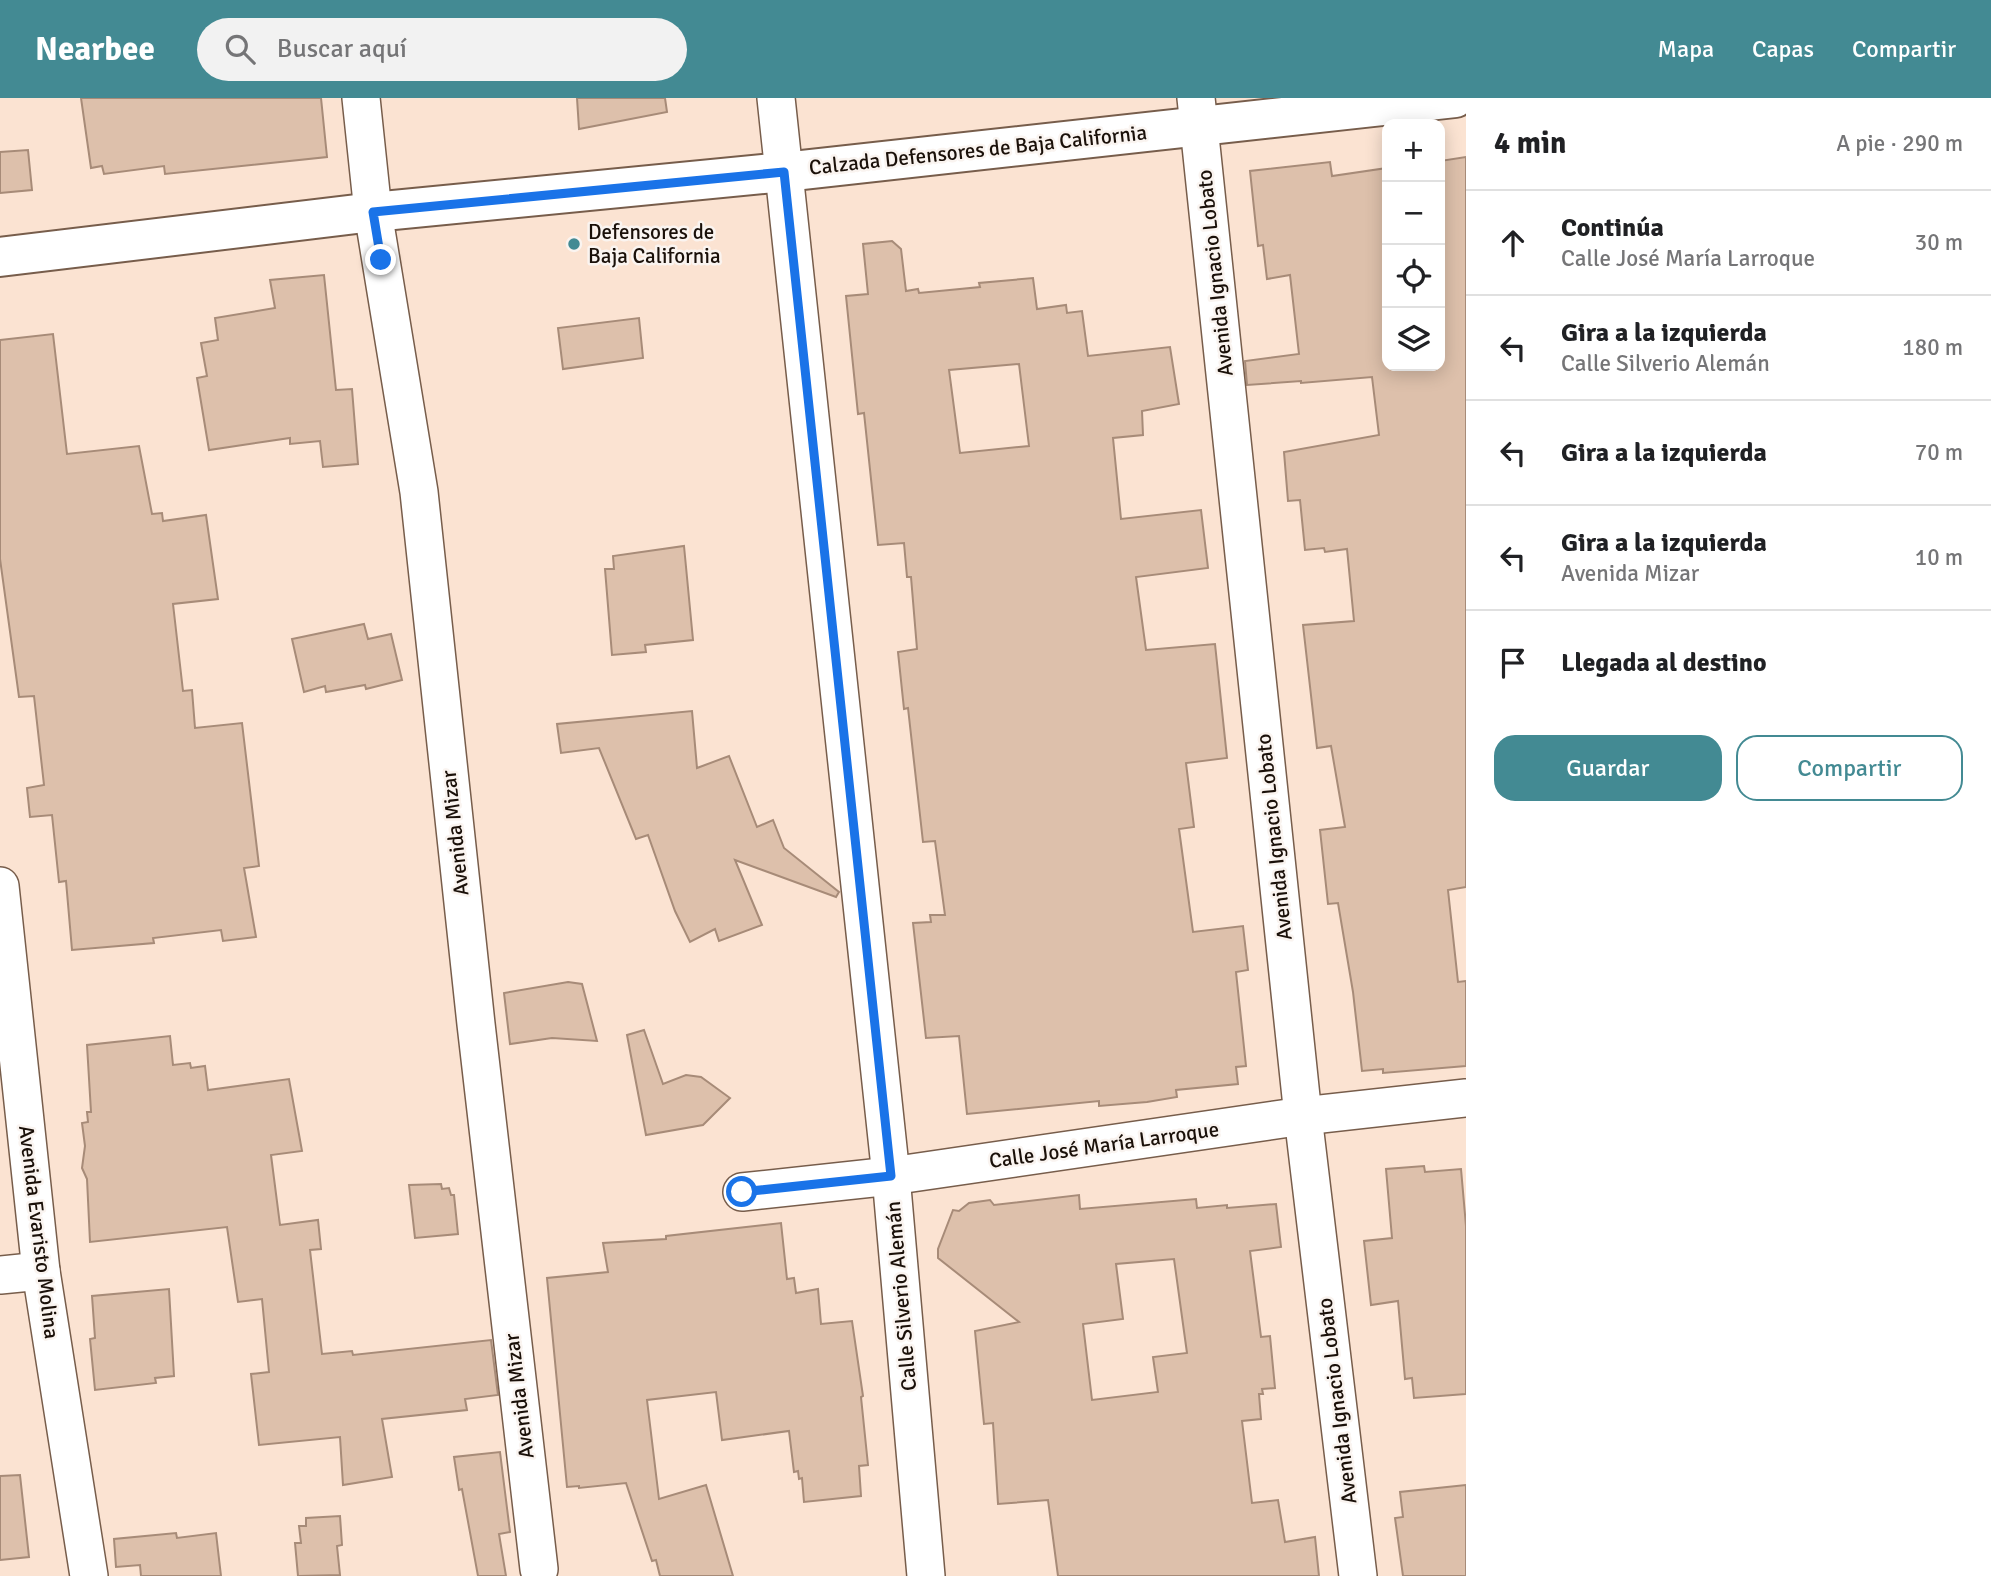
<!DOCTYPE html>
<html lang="es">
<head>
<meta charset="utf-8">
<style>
  :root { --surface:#fff; --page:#f2f2f2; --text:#202124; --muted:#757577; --line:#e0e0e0; --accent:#438a93 }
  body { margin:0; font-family:Signika,sans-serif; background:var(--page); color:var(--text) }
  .controls { position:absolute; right:21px; top:21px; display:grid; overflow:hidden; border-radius:14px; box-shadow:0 4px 18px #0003 }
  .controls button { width:63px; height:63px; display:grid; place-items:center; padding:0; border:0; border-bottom:2px solid var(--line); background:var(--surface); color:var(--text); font:35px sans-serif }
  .stop { position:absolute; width:21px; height:21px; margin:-16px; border:5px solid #1a73e8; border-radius:50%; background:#fff }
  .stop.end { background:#1a73e8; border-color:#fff; box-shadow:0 2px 7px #0008 }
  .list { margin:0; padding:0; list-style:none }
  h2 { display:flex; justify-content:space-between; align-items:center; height:91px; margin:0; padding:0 28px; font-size:30px }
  h2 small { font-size:23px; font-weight:400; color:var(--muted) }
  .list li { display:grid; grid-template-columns:46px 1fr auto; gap:21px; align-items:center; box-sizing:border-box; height:105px; padding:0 28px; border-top:2px solid var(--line) }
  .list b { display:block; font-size:26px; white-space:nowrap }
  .list p { margin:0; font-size:23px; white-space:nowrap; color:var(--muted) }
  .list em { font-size:23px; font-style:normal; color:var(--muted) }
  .actions { display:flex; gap:14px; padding:21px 28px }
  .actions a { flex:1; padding:16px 0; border:2px solid var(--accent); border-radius:21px; text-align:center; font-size:24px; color:var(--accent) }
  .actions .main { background:var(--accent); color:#fff }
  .icon { flex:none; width:38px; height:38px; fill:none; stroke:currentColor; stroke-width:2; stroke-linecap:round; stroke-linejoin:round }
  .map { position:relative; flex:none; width:1466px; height:1478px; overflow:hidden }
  header { display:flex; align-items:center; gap:42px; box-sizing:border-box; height:98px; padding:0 35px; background:var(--accent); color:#fff }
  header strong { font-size:33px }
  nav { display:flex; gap:38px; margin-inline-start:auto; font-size:24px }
  .search { width:490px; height:63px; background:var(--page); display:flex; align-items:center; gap:18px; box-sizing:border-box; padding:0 24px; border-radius:38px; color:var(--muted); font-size:26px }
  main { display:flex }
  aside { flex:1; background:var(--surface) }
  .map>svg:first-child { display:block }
  .building { fill:#ddc0ab; stroke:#a78b78; stroke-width:2; fill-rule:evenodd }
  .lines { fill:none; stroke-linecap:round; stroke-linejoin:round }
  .minor-casing { stroke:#775d4b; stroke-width:40 }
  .primary-casing { stroke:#775d4b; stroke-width:42 }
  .minor { stroke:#fff; stroke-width:37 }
  .primary { stroke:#fff; stroke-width:38 }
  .route { stroke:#1a73e8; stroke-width:9 }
  .poi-dot { fill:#438a93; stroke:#faf4f0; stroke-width:2.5 }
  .labels { text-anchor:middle; stroke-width:5; stroke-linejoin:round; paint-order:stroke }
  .street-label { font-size:21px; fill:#1a1009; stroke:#faf4f0 }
  .poi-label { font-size:21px; fill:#1a1009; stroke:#faf4f0; text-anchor:start }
</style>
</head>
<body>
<header>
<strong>Nearbee</strong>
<div class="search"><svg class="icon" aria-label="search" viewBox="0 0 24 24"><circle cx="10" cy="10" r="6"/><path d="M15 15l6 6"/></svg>Buscar aquí</div>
<nav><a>Mapa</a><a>Capas</a><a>Compartir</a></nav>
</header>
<main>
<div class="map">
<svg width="1466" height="1478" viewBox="0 0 1466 1478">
  <rect width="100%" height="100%" fill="#fbe3d2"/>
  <!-- building -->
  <g class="building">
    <path d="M81,0h240l6,59 -162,17 -1,-8 -60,8 -2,-8 -11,2z"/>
    <path d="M577,0h88l2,14 -88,17z"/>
    <path d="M28,52l4,40 -32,3v-41z"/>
    <path d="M1466,59v730l-18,3 10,92 8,-1v85l-83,7v-4l-21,2 -9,-79 -15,-89 -10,1 -8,-74 25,-3 -14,-81 -14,2 -14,-123 51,-4 -7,-72 -22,3 -1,-4 -19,2 -5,-50 -12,1 -4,-49 95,-17 -7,-58 -71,6v-2l-54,4 -2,-24 54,-7 -9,-79 -23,4 -4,-34 -5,1 -8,-75 80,-9 2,14 55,-8v198h53v-205z"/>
    <path d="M892,143l9,8 5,42 12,-2 1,4 61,-6 -1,-4 54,-5 4,31 29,-4 1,8 15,-2 6,45 82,-9 9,57 -37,7 1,24 -30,3 8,81 80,-9 7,58 -72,9 10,73 69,-6 12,114 -41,5 8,64 -15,2 14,103 50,-6 5,44 -12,2 10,94 -10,1 2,17 -62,6 1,7 -30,5 -48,4v-5l-132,13 -8,-78 -33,2 -13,-115 18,-1 -1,-7h15l-10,-74 -12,1 -15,-134 -4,1 -6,-57 19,-3 -6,-72h-4l-3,-34 -26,2 -14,-132 -6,1 -12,-118 22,-2 -5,-50zM1019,266l10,82 -69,7 -11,-83z"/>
    <path d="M324,177l12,115 16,-1 6,75 -35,3 -3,-26 -30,3v-6l-81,12 -12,-72 10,-2 -6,-33 17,-3 -3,-22 60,-10 -5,-28z"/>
    <path d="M639,220l4,40 -80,11 -5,-41z"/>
    <path d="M53,236l14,120 72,-8 13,68 10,-1 1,8 43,-6 12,84 -45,5 10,87 9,-1 3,38 47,-5 17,143 -15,2 12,69 -33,4 -2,-11 -68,8 1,5 -82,7 -6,-69 -7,1 -7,-67 -22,2 -3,-29 17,-3 -10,-89 -15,1 -19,-138v-219z"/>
    <path d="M684,448l9,94 -48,5 1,7 -34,3 -7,-86h9l-1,-13z"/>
    <path d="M364,526l4,15 23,-5 11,46 -36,9 -1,-4 -39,7 -1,-6 -21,6 -12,-53z"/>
    <path d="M692,613l5,57 32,-12 28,71 16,-7 11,28 55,44 -3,5 -101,-37 27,65 -43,16 -4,-12 -25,13 -15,-31 -27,-76 -12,4 -37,-91 -38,5 -4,-29z"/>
    <path d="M568,884l14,2 15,57 -45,-3 -42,6 -6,-51z"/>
    <path d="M644,932l19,54 23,-9 15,2 29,21 -27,27 -57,10 -19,-100z"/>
    <path d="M170,938l3,29 17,-2 1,5 14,-2 3,24 81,-11 13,72 -31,4 9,70 38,-5 3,29 -11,1 12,104 30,-3 1,4 138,-15 7,55 -33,4 2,11 -85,9 10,58 -49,8 -3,-48 -81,8 -8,-71 18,-2 -7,-73 -24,3 -11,-75 -137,15 -3,-63 -5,-11 3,-22 -3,-23 6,-1 -1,-10h4l-4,-67z"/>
    <path d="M1424,1068l1,6 36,-3 5,57v168l-52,4 -2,-20 -7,1 -7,-78 -27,4 -7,-64 28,-3 -6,-69z"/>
    <path d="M441,1086l1,5 7,-1 2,7h3l4,39 -43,4 -6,-53z"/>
    <path d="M1079,1097l1,14 116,-10 1,9 30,-3v3l49,-4 5,43 -31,4 11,86 9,-1 5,52 -13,1 1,5h-4l2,25 -19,2 10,82 26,-3 7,42 30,-5 4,39h-261l-10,-76 -50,4 -5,-81 -9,1 -9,-93 44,-9 -81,-64v-9l15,-39 6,1 10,-8 21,-3 4,5zM1174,1161l13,94 -34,4 5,35 -66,8 -9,-76 40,-5 -7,-55z"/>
    <path d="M781,1125l6,56 7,-1 2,15 22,-4 3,35 31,-3 11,75 -2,1 7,68 -9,1 2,30 -57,6 -2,-24 -3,1 -1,-8 -4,1 -5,-41 -67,9 -6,-48 -69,8 12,99 47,-14 27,91h-73l-4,-16 -4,1 -26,-78 -47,5v-2l-12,1 -20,-209 61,-6 -5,-29 63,-4v-3z"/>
    <path d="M169,1191l5,87 -19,2 1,5 -61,7 -5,-51 5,-1 -3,-42z"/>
    <path d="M500,1354l10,80 -11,2 7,42h-28l-16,-87 -3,1 -5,-33z"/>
    <path d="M20,1377l9,82 -29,3v-84z"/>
    <path d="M1466,1387v91h-63l-8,-58 8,-1 -3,-25z"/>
    <path d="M340,1418l2,29 -5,1 3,29 -42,1 -3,-33h6l-2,-17h7v-8z"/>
    <path d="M176,1435l1,5 39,-5 5,43h-80l-1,-11 -24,2 -2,-28z"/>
  </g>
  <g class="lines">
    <!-- minor casing -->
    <g class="minor-casing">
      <g id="minor">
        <path d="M361,0l12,114 46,280 57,532 63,545"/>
        <path d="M776,0l115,1078 35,400"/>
        <path d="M1196,0l107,1018 55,460"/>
        <path d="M0,788l41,385 48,305"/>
        <path d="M742,1094l149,-16 412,-60 163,-18"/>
        <path d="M0,1177l41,-4"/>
      </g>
    </g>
    <!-- primary casing -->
    <g class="primary-casing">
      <path id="primary" d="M0,159l373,-45 411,-40 671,-74"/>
    </g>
    <!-- minor -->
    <use href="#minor" class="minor"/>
    <!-- primary -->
    <use href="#primary" class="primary"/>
  </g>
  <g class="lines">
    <!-- route -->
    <path class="route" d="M381,162l-8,-48 411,-40 107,1004 -149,16"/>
  </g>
  <!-- markers -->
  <circle class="poi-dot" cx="574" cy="146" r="7"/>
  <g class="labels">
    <!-- street labels -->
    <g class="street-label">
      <text transform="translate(978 52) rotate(-6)" y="7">Calzada Defensores de Baja California</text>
      <text transform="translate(1215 175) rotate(-96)" y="7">Avenida Ignacio Lobato</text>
      <text transform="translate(455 735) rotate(-96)" y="7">Avenida Mizar</text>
      <text transform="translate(1274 739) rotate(-96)" y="7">Avenida Ignacio Lobato</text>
      <text transform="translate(1104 1047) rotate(-8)" y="7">Calle José María Larroque</text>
      <text transform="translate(39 1134) rotate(83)" y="7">Avenida Evaristo Molina</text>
      <text transform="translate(901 1198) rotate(-95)" y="7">Calle Silverio Alemán</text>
      <text transform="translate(519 1298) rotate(-97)" y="7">Avenida Mizar</text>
      <text transform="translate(1337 1303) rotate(-97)" y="7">Avenida Ignacio Lobato</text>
    </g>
    <!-- poi labels -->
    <g class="poi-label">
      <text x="588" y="141">Defensores de<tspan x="588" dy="24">Baja California</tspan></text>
    </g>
  </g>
</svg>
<div class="controls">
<button>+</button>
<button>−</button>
<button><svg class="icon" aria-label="locate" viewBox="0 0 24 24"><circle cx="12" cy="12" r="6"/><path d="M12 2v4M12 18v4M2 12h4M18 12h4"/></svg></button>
<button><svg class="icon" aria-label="layers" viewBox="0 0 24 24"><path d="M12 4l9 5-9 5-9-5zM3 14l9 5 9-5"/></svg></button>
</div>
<div class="stop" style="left:742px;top:1094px"></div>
<div class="stop end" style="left:381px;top:162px"></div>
</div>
<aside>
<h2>4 min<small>A pie · 290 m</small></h2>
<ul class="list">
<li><svg class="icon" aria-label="ahead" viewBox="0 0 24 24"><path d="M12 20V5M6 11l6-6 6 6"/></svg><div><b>Continúa</b><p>Calle José María Larroque</p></div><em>30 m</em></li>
<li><svg class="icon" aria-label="left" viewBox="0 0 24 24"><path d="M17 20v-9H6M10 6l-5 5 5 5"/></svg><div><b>Gira a la izquierda</b><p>Calle Silverio Alemán</p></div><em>180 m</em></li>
<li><svg class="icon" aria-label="left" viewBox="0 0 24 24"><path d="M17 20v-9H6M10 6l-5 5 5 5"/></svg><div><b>Gira a la izquierda</b></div><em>70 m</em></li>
<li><svg class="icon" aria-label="left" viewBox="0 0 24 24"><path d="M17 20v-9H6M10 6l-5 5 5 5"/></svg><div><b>Gira a la izquierda</b><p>Avenida Mizar</p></div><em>10 m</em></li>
<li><svg class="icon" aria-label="arrive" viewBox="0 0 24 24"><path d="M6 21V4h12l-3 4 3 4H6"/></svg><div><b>Llegada al destino</b></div></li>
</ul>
<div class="actions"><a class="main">Guardar</a><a>Compartir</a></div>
</aside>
</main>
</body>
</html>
